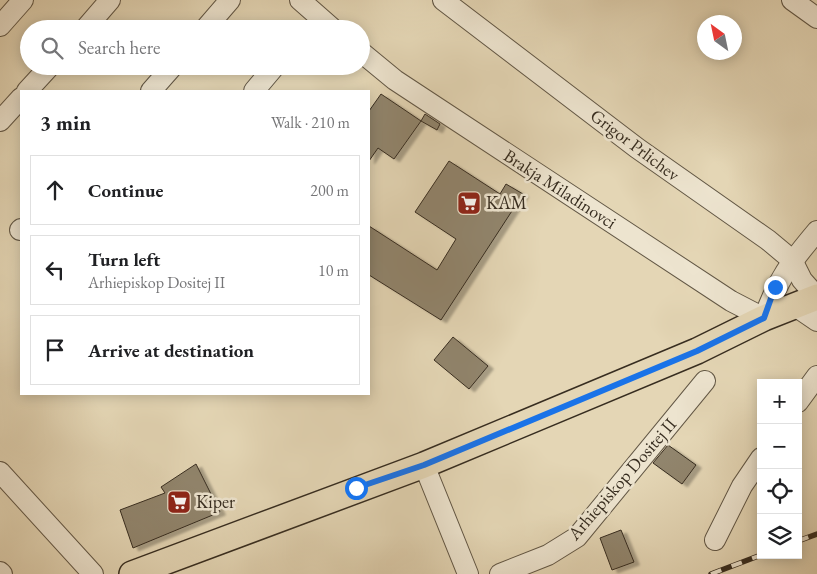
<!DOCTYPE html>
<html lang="en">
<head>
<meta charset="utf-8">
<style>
  :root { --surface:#fff; --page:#f2f2f2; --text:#202124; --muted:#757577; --line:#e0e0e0 }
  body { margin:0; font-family:"EB Garamond",serif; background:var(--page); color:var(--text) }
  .controls { position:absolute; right:15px; bottom:15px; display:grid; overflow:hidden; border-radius:0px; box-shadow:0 2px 12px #0003 }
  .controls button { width:45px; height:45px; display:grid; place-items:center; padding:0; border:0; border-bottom:1px solid var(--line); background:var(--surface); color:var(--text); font:25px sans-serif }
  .compass { position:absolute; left:697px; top:15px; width:45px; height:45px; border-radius:50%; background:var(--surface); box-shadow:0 2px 12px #0003; rotate:327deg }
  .stop { position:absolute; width:15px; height:15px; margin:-11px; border:4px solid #1a73e8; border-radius:50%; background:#fff }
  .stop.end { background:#1a73e8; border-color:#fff; box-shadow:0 1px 5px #0008 }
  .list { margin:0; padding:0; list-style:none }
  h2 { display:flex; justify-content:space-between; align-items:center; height:65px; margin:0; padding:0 20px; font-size:21px }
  h2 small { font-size:16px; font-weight:400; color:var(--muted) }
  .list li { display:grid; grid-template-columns:32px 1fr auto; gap:15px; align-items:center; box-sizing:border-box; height:70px; margin:0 10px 10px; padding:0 10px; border:1px solid var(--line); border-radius:0px }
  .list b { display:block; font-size:19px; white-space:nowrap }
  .list p { margin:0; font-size:16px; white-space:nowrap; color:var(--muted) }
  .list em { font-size:16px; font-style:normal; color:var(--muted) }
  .icon { flex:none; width:28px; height:28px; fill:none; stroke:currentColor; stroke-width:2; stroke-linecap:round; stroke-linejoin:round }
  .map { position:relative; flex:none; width:817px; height:574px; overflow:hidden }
  .search { position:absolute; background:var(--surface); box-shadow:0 2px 12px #0003; left:20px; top:20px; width:350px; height:55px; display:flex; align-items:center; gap:12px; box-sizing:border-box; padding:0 18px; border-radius:28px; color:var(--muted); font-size:19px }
  .panel { position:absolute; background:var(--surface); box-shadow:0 2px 12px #0003; left:20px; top:90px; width:350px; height:305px; border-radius:0px }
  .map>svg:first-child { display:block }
  .building { fill:#91856d; stroke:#372d20; filter:url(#shadow) }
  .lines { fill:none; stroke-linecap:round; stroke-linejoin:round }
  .minor-casing { stroke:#625745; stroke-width:22 }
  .major-casing { stroke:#372d20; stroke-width:28 }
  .minor { stroke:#ede4cf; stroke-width:20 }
  .major { stroke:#e4d6b5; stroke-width:25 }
  .rail-casing { stroke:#372d20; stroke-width:5.5 }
  .rail { stroke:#ede4cf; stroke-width:4; stroke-dasharray:11; stroke-linecap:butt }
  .route { stroke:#1a73e8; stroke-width:6 }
  .labels { text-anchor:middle; stroke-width:5; stroke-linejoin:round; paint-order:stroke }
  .street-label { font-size:18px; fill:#372d20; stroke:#ede4cf }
  .poi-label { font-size:18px; fill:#372d20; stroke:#ede4cf; text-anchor:start }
</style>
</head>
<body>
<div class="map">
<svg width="817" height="574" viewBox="0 0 817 574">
  <defs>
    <filter id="shadow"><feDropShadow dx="5.5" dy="3" stdDeviation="1" flood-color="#0004"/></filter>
  </defs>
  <rect width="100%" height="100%" fill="#e4d6b5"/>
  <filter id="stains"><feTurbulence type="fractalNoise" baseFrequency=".004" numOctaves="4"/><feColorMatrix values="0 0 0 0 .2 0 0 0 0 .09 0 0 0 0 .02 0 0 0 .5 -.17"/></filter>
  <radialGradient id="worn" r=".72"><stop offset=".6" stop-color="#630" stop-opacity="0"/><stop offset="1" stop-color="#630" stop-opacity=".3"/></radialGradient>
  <!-- building -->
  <g class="building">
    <path d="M381,94l40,27 -27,38 -16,-11 -9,13v-50z"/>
    <path d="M425,114l15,10 -3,6 -16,-9z"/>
    <path d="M449,161l51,33 6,-10 17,10 -82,126 -72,-45v-49l68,44 19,-31 -41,-27z"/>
    <path d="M453,337l35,29 -19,23 -35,-29z"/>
    <path d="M668,445l28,20 -14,19 -29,-21z"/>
    <path d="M196,464l24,48 -87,36 -13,-38 45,-17 -4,-6z"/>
    <path d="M621,530l13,32 -22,8 -12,-32z"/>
  </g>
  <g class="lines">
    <!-- minor casing -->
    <g class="minor-casing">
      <g id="minor">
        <path d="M300,0l33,29"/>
        <path d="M443,0l194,148 131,92 24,20 10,20 15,17"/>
        <path d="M792,0l25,18"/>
        <path d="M0,26l23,-26"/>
        <path d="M85,29l25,-29"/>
        <path d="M205,29l25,-29"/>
        <path d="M361,52l34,28 336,221 33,17c14,-39 26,-55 53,-87"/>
        <path d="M27,91l23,-25"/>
        <path d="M151,91l22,-25"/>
        <path d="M254,91l21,-25"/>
        <path d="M0,121l21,-23"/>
        <path d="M20,230l1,-1"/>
        <path d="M795,306l22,15"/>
        <path d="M798,402l19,-26"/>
        <path d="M424,465l44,109"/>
        <path d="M0,472l93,102"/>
        <path d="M715,540l27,-54 19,-28"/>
        <path d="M0,572l2,2"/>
        <path d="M500,574l48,-19 29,-18 128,-156"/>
      </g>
    </g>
    <!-- major casing -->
    <g class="major-casing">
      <path id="major" d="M132,574l292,-109 273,-114 67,-33 53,-21"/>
    </g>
    <!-- minor -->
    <use href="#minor" class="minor"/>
    <!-- major -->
    <use href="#major" class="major"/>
    <!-- rail casing -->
    <g class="rail-casing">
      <g id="rail">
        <path d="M798,541l19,-7"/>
        <path d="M711,574l50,-19"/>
      </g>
    </g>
    <!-- rail -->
    <use href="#rail" class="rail"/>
  </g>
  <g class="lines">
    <!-- route -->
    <path class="route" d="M356,488l68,-23 273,-114 67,-33 11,-31"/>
  </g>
  <!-- icons -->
  <defs>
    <g id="supermarket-square" transform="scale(1.25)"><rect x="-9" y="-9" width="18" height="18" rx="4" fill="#8f2418" stroke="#ede4cf"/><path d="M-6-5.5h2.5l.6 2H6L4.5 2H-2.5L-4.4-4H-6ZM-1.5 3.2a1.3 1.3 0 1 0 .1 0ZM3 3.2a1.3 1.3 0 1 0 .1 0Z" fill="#fff"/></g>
  </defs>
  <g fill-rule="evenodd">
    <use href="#supermarket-square" x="469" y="203"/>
    <use href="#supermarket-square" x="179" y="502"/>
  </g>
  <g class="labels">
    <!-- street labels -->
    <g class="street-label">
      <text transform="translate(635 145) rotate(37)" y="6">Grigor Prlichev</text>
      <text transform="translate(560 189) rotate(33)" y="6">Brakja Miladinovci</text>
      <text transform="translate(622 479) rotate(-49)" y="6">Arhiepiskop Dositej II</text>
    </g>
    <!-- poi labels -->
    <g class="poi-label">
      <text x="486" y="209">KAM</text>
      <text x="196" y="508">Kiper</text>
    </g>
  </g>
  <rect width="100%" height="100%" filter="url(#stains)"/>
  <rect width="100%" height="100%" fill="url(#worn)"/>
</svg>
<div class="controls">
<button>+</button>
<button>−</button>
<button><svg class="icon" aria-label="locate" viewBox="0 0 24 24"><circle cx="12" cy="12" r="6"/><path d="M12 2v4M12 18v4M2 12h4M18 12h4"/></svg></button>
<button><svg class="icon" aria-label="layers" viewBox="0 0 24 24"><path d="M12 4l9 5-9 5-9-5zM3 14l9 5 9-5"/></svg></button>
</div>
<svg class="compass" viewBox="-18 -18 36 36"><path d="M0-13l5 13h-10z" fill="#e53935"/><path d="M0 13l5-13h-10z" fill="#757577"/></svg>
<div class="stop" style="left:356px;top:488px"></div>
<div class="stop end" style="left:775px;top:287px"></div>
<div class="search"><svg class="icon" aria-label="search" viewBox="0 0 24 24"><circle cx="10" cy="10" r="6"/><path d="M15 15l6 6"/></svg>Search here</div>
<section class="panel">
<h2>3 min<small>Walk · 210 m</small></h2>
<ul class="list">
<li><svg class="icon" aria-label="ahead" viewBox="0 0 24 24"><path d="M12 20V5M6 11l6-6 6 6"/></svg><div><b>Continue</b></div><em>200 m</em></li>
<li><svg class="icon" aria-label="left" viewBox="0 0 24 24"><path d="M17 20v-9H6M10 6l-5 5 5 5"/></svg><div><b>Turn left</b><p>Arhiepiskop Dositej II</p></div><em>10 m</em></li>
<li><svg class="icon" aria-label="arrive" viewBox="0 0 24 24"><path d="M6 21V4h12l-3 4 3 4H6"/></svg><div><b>Arrive at destination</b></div></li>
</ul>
</section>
</div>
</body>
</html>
